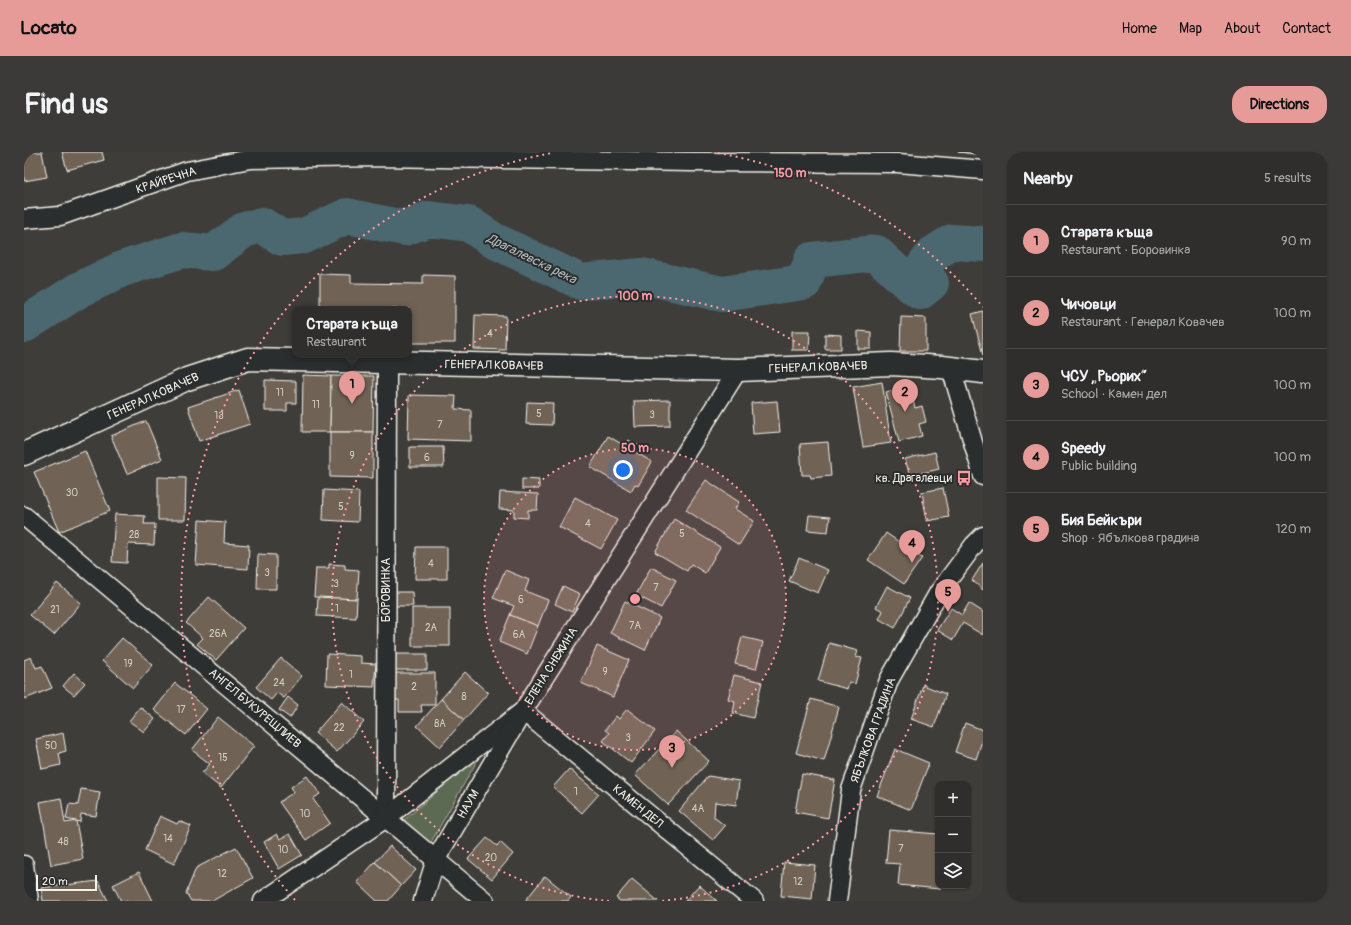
<!DOCTYPE html>
<html lang="en">
<head>
<meta charset="utf-8">
<style>
  :root { --surface:#2f2e2c; --page:#3b3a38; --text:#f1f3f6; --muted:#a7a8a9; --line:#4a4a48; --accent:#e69b98 }
  body { margin:0; font-family:Pangolin,sans-serif; background:var(--page); color:var(--text) }
  .controls { position:absolute; right:12px; bottom:12px; display:grid; overflow:hidden; border-radius:8px; box-shadow:0 1px 3px #0004 }
  .controls button { width:36px; height:36px; display:grid; place-items:center; padding:0; border:0; border-bottom:1px solid var(--line); background:var(--surface); color:var(--text); font:20px sans-serif }
  .scale { position:absolute; left:12px; bottom:10px; width:61px; box-sizing:border-box; padding-left:4px; border:2px solid #f4f1e8; border-top:0; font-size:11px; line-height:14px; white-space:nowrap; color:#f4f1e8; -webkit-text-stroke:3px #2a2d2e; paint-order:stroke }
  .you { position:absolute; left:599px; top:318px; width:14px; height:14px; margin:-10px; border:3px solid #fff; border-radius:50%; background:#1a73e8; box-shadow:0 0 0 6px #1a73e833 }
  .badge { display:grid; place-items:center; width:26px; height:26px; border-radius:50%; background:var(--accent); color:#111; font-size:13px; font-weight:700 }
  .pin { position:absolute; translate:-50% -33px; filter:drop-shadow(0 1px 2px #0008) }
  .pin::after { content:''; position:absolute; top:21px; width:14px; height:12px; background:inherit; clip-path:polygon(0 0,100% 0,50% 100%) }
  .popup { position:absolute; left:268px; top:154px; width:120px; height:52px; box-sizing:border-box; display:grid; place-content:center; border-radius:8px; background:var(--surface); filter:drop-shadow(0 1px 3px #0005); font-size:13px; white-space:nowrap; color:var(--muted) }
  .popup b { font-size:15px; color:var(--text) }
  .popup::after { content:''; position:absolute; left:50%; top:100%; margin-left:-8px; border:8px solid transparent; border-top-color:var(--surface) }
  .list { margin:0; padding:0; list-style:none }
  h2 { display:flex; justify-content:space-between; align-items:center; height:52px; margin:0; padding:0 16px; font-size:17px }
  h2 small { font-size:13px; font-weight:400; color:var(--muted) }
  .list li { display:grid; grid-template-columns:26px 1fr auto; gap:12px; align-items:center; box-sizing:border-box; height:72px; padding:0 16px; border-top:1px solid var(--line) }
  .list b { display:block; font-size:15px; white-space:nowrap }
  .list p { margin:0; font-size:13px; white-space:nowrap; color:var(--muted) }
  .list em { font-size:13px; font-style:normal; color:var(--muted) }
  .icon { flex:none; width:22px; height:22px; fill:none; stroke:currentColor; stroke-width:2; stroke-linecap:round; stroke-linejoin:round }
  .map { position:relative; flex:none; width:959px; height:749px; overflow:hidden; border-radius:16px }
  header { display:flex; align-items:center; gap:24px; box-sizing:border-box; height:56px; padding:0 20px; background:var(--accent); color:#111 }
  header strong { font-size:19px }
  nav { display:flex; gap:22px; margin-inline-start:auto; font-size:14px }
  .intro { display:flex; align-items:center; justify-content:space-between; box-sizing:border-box; height:96px; padding:0 24px }
  h1 { margin:0; font-size:28px }
  .button { padding:10px 18px; border-radius:16px; background:var(--accent); color:#111; font-size:14px; font-weight:700 }
  main { display:flex; gap:24px; padding:0 24px }
  aside { flex:1; background:var(--surface); border-radius:16px; box-shadow:0 1px 3px #0004 }
  .map>svg:first-child { display:block }
  .green { fill:#5d6a52; stroke:#a8ae9d }
  .lines { fill:none; stroke-linecap:round; stroke-linejoin:round }
  .river { stroke:#4b676f; stroke-width:36 }
  .building { fill:#706357; stroke:#f4f1e8 }
  .minor-casing { stroke:#f4f1e8; stroke-width:21 }
  .tertiary-casing { stroke:#f4f1e8; stroke-width:25 }
  .minor { stroke:#2a2d2e; stroke-width:18 }
  .tertiary { stroke:#2a2d2e; stroke-width:22 }
  .ring { fill:none; stroke:#ff9aa2; stroke-width:2; stroke-dasharray:2 4 }
  .labels { text-anchor:middle; stroke-width:4; stroke-linejoin:round; paint-order:stroke }
  .number-label { font-size:10px; fill:#d3cec4 }
  .street-label { font-size:12px; fill:#f4f1e8; stroke:#2a2d2e }
  .poi-label { font-size:12px; fill:#f4f1e8; stroke:#2a2d2e; text-anchor:end }
  .water-label { font-size:13px; font-style:italic; fill:#b0bab8; stroke:#2a2d2e }
  .centre { fill:#ff9aa2; stroke:#2a2d2e; stroke-width:2 }
  .ring-label { font-size:12px; text-anchor:middle; font-weight:bold; fill:#ff9aa2; stroke:#2a2d2e; stroke-width:4; stroke-linejoin:round; paint-order:stroke }
</style>
</head>
<body>
<header>
<strong>Locato</strong>
<nav><a>Home</a><a>Map</a><a>About</a><a>Contact</a></nav>
</header>
<div class="intro"><h1>Find us</h1><a class="button">Directions</a></div>
<main>
<div class="map">
<svg width="959" height="749" viewBox="0 0 959 749">
  <rect width="100%" height="100%" fill="#3f3d3a"/>
  <filter id="ink" filterUnits="userSpaceOnUse"><feTurbulence type="fractalNoise" baseFrequency=".025" numOctaves="2"/><feDisplacementMap in="SourceGraphic" scale="8" xChannelSelector="R" yChannelSelector="G"/><feConvolveMatrix kernelMatrix="1 2 1 2 8 2 1 2 1" color-interpolation-filters="sRGB"/></filter>
  <g filter="url(#ink)">
    <!-- green -->
    <path class="green" d="M457,602l-51,90 -26,-24z"/>
    <g class="lines">
      <!-- river -->
      <path class="river" d="M0,173l53,-34 45,-22 60,-19 31,3 31,-23 18,-5 20,13 22,-2 43,-20 57,12 25,-9 40,5 24,16 88,42 61,-6 80,18 82,-12 8,-22 64,-7 31,29 13,10 11,-9 -10,-12 12,-17 19,-12 31,2"/>
    </g>
    <!-- building -->
    <g class="building">
      <path d="M0,0h18l5,25 -23,4z"/>
      <path d="M38,0h40l2,8 -37,10z"/>
      <path d="M934,0h25v3z"/>
      <path d="M296,122l31,1v8l72,1v-9l32,1v67h-46v-34h-89z"/>
      <path d="M959,159v44l-11,-41z"/>
      <path d="M451,163l31,1 -1,34 -31,-1z"/>
      <path d="M877,165l25,1v33h-26z"/>
      <path d="M768,179h18l-1,19h-17z"/>
      <path d="M834,179l13,1v17h-13z"/>
      <path d="M801,182l16,1v14h-16z"/>
      <path d="M279,223l28,1 -1,56h-28z"/>
      <path d="M307,224h43l-1,56h-43z"/>
      <path d="M241,228l31,1v22h-9v8h-22z"/>
      <path d="M858,230l9,61 -28,4 -10,-60z"/>
      <path d="M886,234l5,22 7,-2 4,16 -7,2 3,12 -23,6 -13,-50z"/>
      <path d="M215,238l11,34 -51,17 -11,-34z"/>
      <path d="M385,243l47,1 -1,13 16,1v31l-63,-2z"/>
      <path d="M646,248v26l-35,1 -1,-26z"/>
      <path d="M753,249l3,31 -27,2 -2,-31z"/>
      <path d="M503,250l26,1 -1,22 -26,-1z"/>
      <path d="M122,269l16,38 -35,15 -16,-38z"/>
      <path d="M306,280h43v46l-43,-1z"/>
      <path d="M584,284l17,10 3,-6 13,7 -4,6 15,9 -14,24 -3,-2 -4,7 -41,-24z"/>
      <path d="M804,290l3,34 -20,2 -1,-3h-8l-2,-31z"/>
      <path d="M386,295h33l1,20h-34z"/>
      <path d="M61,299l25,60 -51,21 -25,-60z"/>
      <path d="M911,300l4,17 -29,7 -5,-17z"/>
      <path d="M134,325l28,1 -1,42h-27z"/>
      <path d="M498,327l17,1v9h-17z"/>
      <path d="M682,328l33,22 -4,7 19,12 -15,24 -53,-35z"/>
      <path d="M919,336l6,29 -22,4 -5,-29z"/>
      <path d="M300,338l35,2 -1,30 -35,-2z"/>
      <path d="M476,340l38,2 -1,16h-9v8l-14,-1v-7l-15,-1z"/>
      <path d="M551,345l42,23 -16,29 -42,-22z"/>
      <path d="M91,362l30,2 -1,8h11l-1,21 -26,-1 -1,19 -15,-1z"/>
      <path d="M785,363l21,2 -2,15 -21,-2z"/>
      <path d="M650,367l46,28 -15,26 -14,-9 -4,7 -32,-19z"/>
      <path d="M175,368l26,2 -1,21 25,2 -1,24 -52,-4z"/>
      <path d="M862,381l36,25 -18,26 -36,-24z"/>
      <path d="M392,395h31v32h-32z"/>
      <path d="M234,402l18,1v34h-19z"/>
      <path d="M775,406l29,12 -10,23 -29,-12z"/>
      <path d="M959,411v27l-11,-10z"/>
      <path d="M305,412l16,1v4l14,1 -2,29 -43,-2 2,-29h13z"/>
      <path d="M627,415l25,13 -15,28 -25,-13z"/>
      <path d="M481,418l24,10 -4,11 23,9 -10,26 -28,-11 4,-9 -21,-8z"/>
      <path d="M33,431l24,20 -27,32 -24,-20z"/>
      <path d="M539,434l17,8 -8,18 -17,-8z"/>
      <path d="M863,434l23,12 -15,30 -16,-9 4,-8 -7,-4z"/>
      <path d="M370,440h18l1,14h-19z"/>
      <path d="M185,445l35,31 -28,32 -19,-16 6,-6 -17,-15z"/>
      <path d="M294,445l39,2 -1,19 -39,-2z"/>
      <path d="M601,449l35,17 -15,32 -35,-17z"/>
      <path d="M945,451l14,9v23l-20,-12 -10,17 -16,-10 14,-22 11,7z"/>
      <rect x="388" y="456" width="38" height="38"/>
      <path d="M486,463l28,11 -11,28 -28,-12z"/>
      <path d="M718,485l21,5 -7,27 -21,-5z"/>
      <path d="M98,486l31,27 -20,23 -31,-27z"/>
      <path d="M805,491l29,8 -2,6 6,1 -7,26 -6,-2 -2,7 -29,-8z"/>
      <path d="M573,494l32,14 -16,37 -32,-14z"/>
      <path d="M303,502l34,2v7l15,1 -2,23 -48,-2z"/>
      <rect x="371" y="502" width="32" height="16"/>
      <path d="M7,505l5,11 6,-2 10,22 -27,11 -1,-3v-36z"/>
      <path d="M257,506l21,18 -18,22 -7,-5 -6,7 -15,-13z"/>
      <path d="M441,520l23,21 -24,27 -23,-21z"/>
      <path d="M50,521l11,10 -11,12 -11,-9z"/>
      <path d="M368,521h43v32h-14l1,7h-23v-12h-7z"/>
      <path d="M710,523l28,7 -9,36 -20,-5 2,-12 -7,-2z"/>
      <path d="M151,531l32,26 -21,26 -32,-25z"/>
      <path d="M899,533l23,9 -12,33 -23,-8z"/>
      <path d="M264,545l10,8 -8,13 -11,-8z"/>
      <path d="M417,547l23,21 -24,27 -23,-21z"/>
      <path d="M787,547l28,8 -15,54 -28,-8z"/>
      <path d="M318,550l22,20 -27,30 -22,-19z"/>
      <path d="M116,555l15,12 -11,13 -15,-11z"/>
      <path d="M603,557l28,22 -24,32 -28,-22 6,-8 -4,-3 11,-14 3,3z"/>
      <path d="M194,565l36,29 -33,42 -19,-15 8,-9 -18,-14z"/>
      <path d="M941,571l18,7v8l-7,21 -21,-7z"/>
      <path d="M652,579l33,30 -41,44 -33,-30z"/>
      <path d="M39,581l3,18 -7,2 2,12 -19,4 -6,-30z"/>
      <path d="M871,597l34,14 -18,47 -34,-14z"/>
      <path d="M545,617l30,25 -17,19 -29,-26z"/>
      <path d="M778,622l33,6 -7,38 -33,-6z"/>
      <path d="M283,624l13,18 -7,5 17,24 -24,17 -27,-38 15,-10 -3,-5z"/>
      <path d="M684,624l31,5 -3,24 -21,-3 -1,15 11,9 -12,14 -34,-29z"/>
      <path d="M57,637l19,3 -4,24 -15,-2 -1,8 -14,-3 3,-15 9,1z"/>
      <path d="M37,646l4,25 11,-2 7,38 -32,6 -11,-63z"/>
      <path d="M136,664l17,8 2,-3 12,5 -17,38 -29,-14z"/>
      <path d="M865,678l49,4v52h2v3l-42,-4 2,-21 -14,-1z"/>
      <path d="M253,682l3,5 10,-5 12,21 -23,14 -15,-27z"/>
      <path d="M463,686l10,8 3,-4 13,12 -21,25 -24,-20z"/>
      <path d="M366,694l26,24 -15,16 -26,-24z"/>
      <path d="M212,695l17,31 -41,23h-21l-5,-8 10,-25z"/>
      <path d="M351,710l26,24 -13,15h-11l-20,-19z"/>
      <path d="M760,710l31,3 -3,34 -31,-3z"/>
      <path d="M115,720l14,29h-32l-8,-16z"/>
      <path d="M521,724l26,21 -3,4h-43z"/>
      <path d="M608,727l26,22h-38l-4,-3z"/>
      <path d="M74,729l10,20h-65l-2,-13z"/>
      <path d="M675,733l18,16h-32z"/>
    </g>
    <g class="lines">
      <!-- minor casing -->
      <g class="minor-casing">
        <g id="minor">
          <path d="M0,67l36,-3 127,-45 63,-12 129,-2 313,5 206,1 85,7"/>
          <path d="M927,216l32,108"/>
          <path d="M0,364l461,385"/>
          <path d="M362,666l1,-455"/>
          <path d="M0,713l5,36"/>
          <path d="M239,749l123,-83 137,-107 215,-341"/>
          <path d="M399,749l13,-42 87,-148 231,190"/>
          <path d="M813,749l14,-111 38,-110 50,-88 35,-47 9,-9"/>
        </g>
      </g>
      <!-- tertiary casing -->
      <g class="tertiary-casing">
        <path id="tertiary" d="M0,302l163,-75 61,-20 490,11 153,-6 51,3 41,5"/>
      </g>
      <!-- minor -->
      <use href="#minor" class="minor"/>
      <!-- tertiary -->
      <use href="#tertiary" class="tertiary"/>
    </g>
  </g>
  <!-- distance rings -->
  <circle cx="611" cy="447" r="151" fill="#ff9aa2" fill-opacity=".12"/>
  <g class="ring">
    <circle cx="611" cy="447" r="151"/>
    <path d="M585 749A303 303 0 1 1 637 749"/>
    <path d="M271 748A454 454 0 0 1 528 1M694 1A454 454 0 0 1 959 155"/>
  </g>
  <!-- icons -->
  <defs>
    <g id="bus-bare" transform="scale(1.2)"><path d="M-5-6H5V4H4V6H2V4H-2V6H-4V4H-5ZM-3.5-4V0h7V-4ZM-3.5 1.2v1.5H-2V1.2ZM2 1.2v1.5H3.5V1.2Z" fill="#ff9aa2" stroke="#2a2d2e" stroke-width="2.5" paint-order="stroke"/></g>
  </defs>
  <g fill-rule="evenodd">
    <use href="#bus-bare" x="940" y="326"/>
  </g>
  <g class="labels">
    <!-- number labels -->
    <g class="number-label">
      <text x="466" y="185">4</text>
      <text x="256" y="244">11</text>
      <text x="292" y="256">11</text>
      <text x="515" y="265">5</text>
      <text x="628" y="266">3</text>
      <text x="195" y="267">13</text>
      <text x="416" y="276">7</text>
      <text x="328" y="307">9</text>
      <text x="403" y="309">6</text>
      <text x="48" y="344">30</text>
      <text x="317" y="358">5</text>
      <text x="564" y="375">4</text>
      <text x="658" y="385">5</text>
      <text x="110" y="386">28</text>
      <text x="407" y="415">4</text>
      <text x="243" y="424">3</text>
      <text x="312" y="435">3</text>
      <text x="632" y="439">7</text>
      <text x="497" y="451">6</text>
      <text x="313" y="460">1</text>
      <text x="31" y="461">21</text>
      <text x="611" y="477">7А</text>
      <text x="407" y="479">2А</text>
      <text x="194" y="485">26А</text>
      <text x="495" y="486">6А</text>
      <text x="104" y="515">19</text>
      <text x="581" y="523">9</text>
      <text x="327" y="526">1</text>
      <text x="255" y="534">24</text>
      <text x="390" y="538">2</text>
      <text x="440" y="548">8</text>
      <text x="157" y="561">17</text>
      <text x="416" y="575">8А</text>
      <text x="315" y="579">22</text>
      <text x="604" y="589">3</text>
      <text x="27" y="597">50</text>
      <text x="199" y="609">15</text>
      <text x="552" y="643">1</text>
      <text x="674" y="660">4А</text>
      <text x="281" y="665">10</text>
      <text x="144" y="690">14</text>
      <text x="39" y="693">48</text>
      <text x="877" y="700">7</text>
      <text x="259" y="701">10</text>
      <text x="467" y="709">20</text>
      <text x="198" y="725">12</text>
      <text x="774" y="733">12</text>
    </g>
    <!-- street labels -->
    <g class="street-label">
      <text transform="translate(142 28) rotate(-18)" y="4">КРАЙРЕЧНА</text>
      <text transform="translate(470 213) rotate(1)" y="4">ГЕНЕРАЛ КОВАЧЕВ</text>
      <text transform="translate(794 215) rotate(-2)" y="4">ГЕНЕРАЛ КОВАЧЕВ</text>
      <text transform="translate(129 244) rotate(-24)" y="4">ГЕНЕРАЛ КОВАЧЕВ</text>
      <text transform="translate(362 438) rotate(-90)" y="4">БОРОВИНКА</text>
      <text transform="translate(527 514) rotate(-58)" y="4">ЕЛЕНА СНЕЖИНА</text>
      <text transform="translate(231 556) rotate(40)" y="4">АНГЕЛ БУКУРЕЩЛИЕВ</text>
      <text transform="translate(849 578) rotate(-70)" y="4">ЯБЪЛКОВА ГРАДИНА</text>
      <text transform="translate(444 652) rotate(-60)" y="4">НАУМ</text>
      <text transform="translate(614 654) rotate(39)" y="4">КАМЕН ДЕЛ</text>
    </g>
    <!-- poi labels -->
    <g class="poi-label">
      <text x="928" y="330">кв. Драгалевци</text>
    </g>
    <!-- water labels -->
    <g class="water-label">
      <text transform="translate(508 106) rotate(26)" y="5">Драгалевска река</text>
    </g>
  </g>
  <circle cx="611" cy="447" r="6" class="centre"/>
  <g class="ring-label">
    <text x="766" y="25">150 m</text>
    <text x="611" y="148">100 m</text>
    <text x="611" y="300">50 m</text>
  </g>
</svg>
<div class="controls">
<button>+</button>
<button>−</button>
<button><svg class="icon" aria-label="layers" viewBox="0 0 24 24"><path d="M12 4l9 5-9 5-9-5zM3 14l9 5 9-5"/></svg></button>
</div>
<div class="scale">20 m</div>
<div class="you"></div>
<div class="pin badge" style="left:328px;top:252px">1</div>
<div class="popup"><b>Старата къща</b>Restaurant</div>
<div class="pin badge" style="left:881px;top:260px">2</div>
<div class="pin badge" style="left:648px;top:616px">3</div>
<div class="pin badge" style="left:888px;top:411px">4</div>
<div class="pin badge" style="left:924px;top:460px">5</div>
</div>
<aside>
<h2>Nearby<small>5 results</small></h2>
<ul class="list">
<li><span class="badge">1</span><div><b>Старата къща</b><p>Restaurant · Боровинка</p></div><em>90 m</em></li>
<li><span class="badge">2</span><div><b>Чичовци</b><p>Restaurant · Генерал Ковачев</p></div><em>100 m</em></li>
<li><span class="badge">3</span><div><b>ЧСУ „Рьорих“</b><p>School · Камен дел</p></div><em>100 m</em></li>
<li><span class="badge">4</span><div><b>Speedy</b><p>Public building</p></div><em>100 m</em></li>
<li><span class="badge">5</span><div><b>Бия Бейкъри</b><p>Shop · Ябълкова градина</p></div><em>120 m</em></li>
</ul>
</aside>
</main>
</body>
</html>
